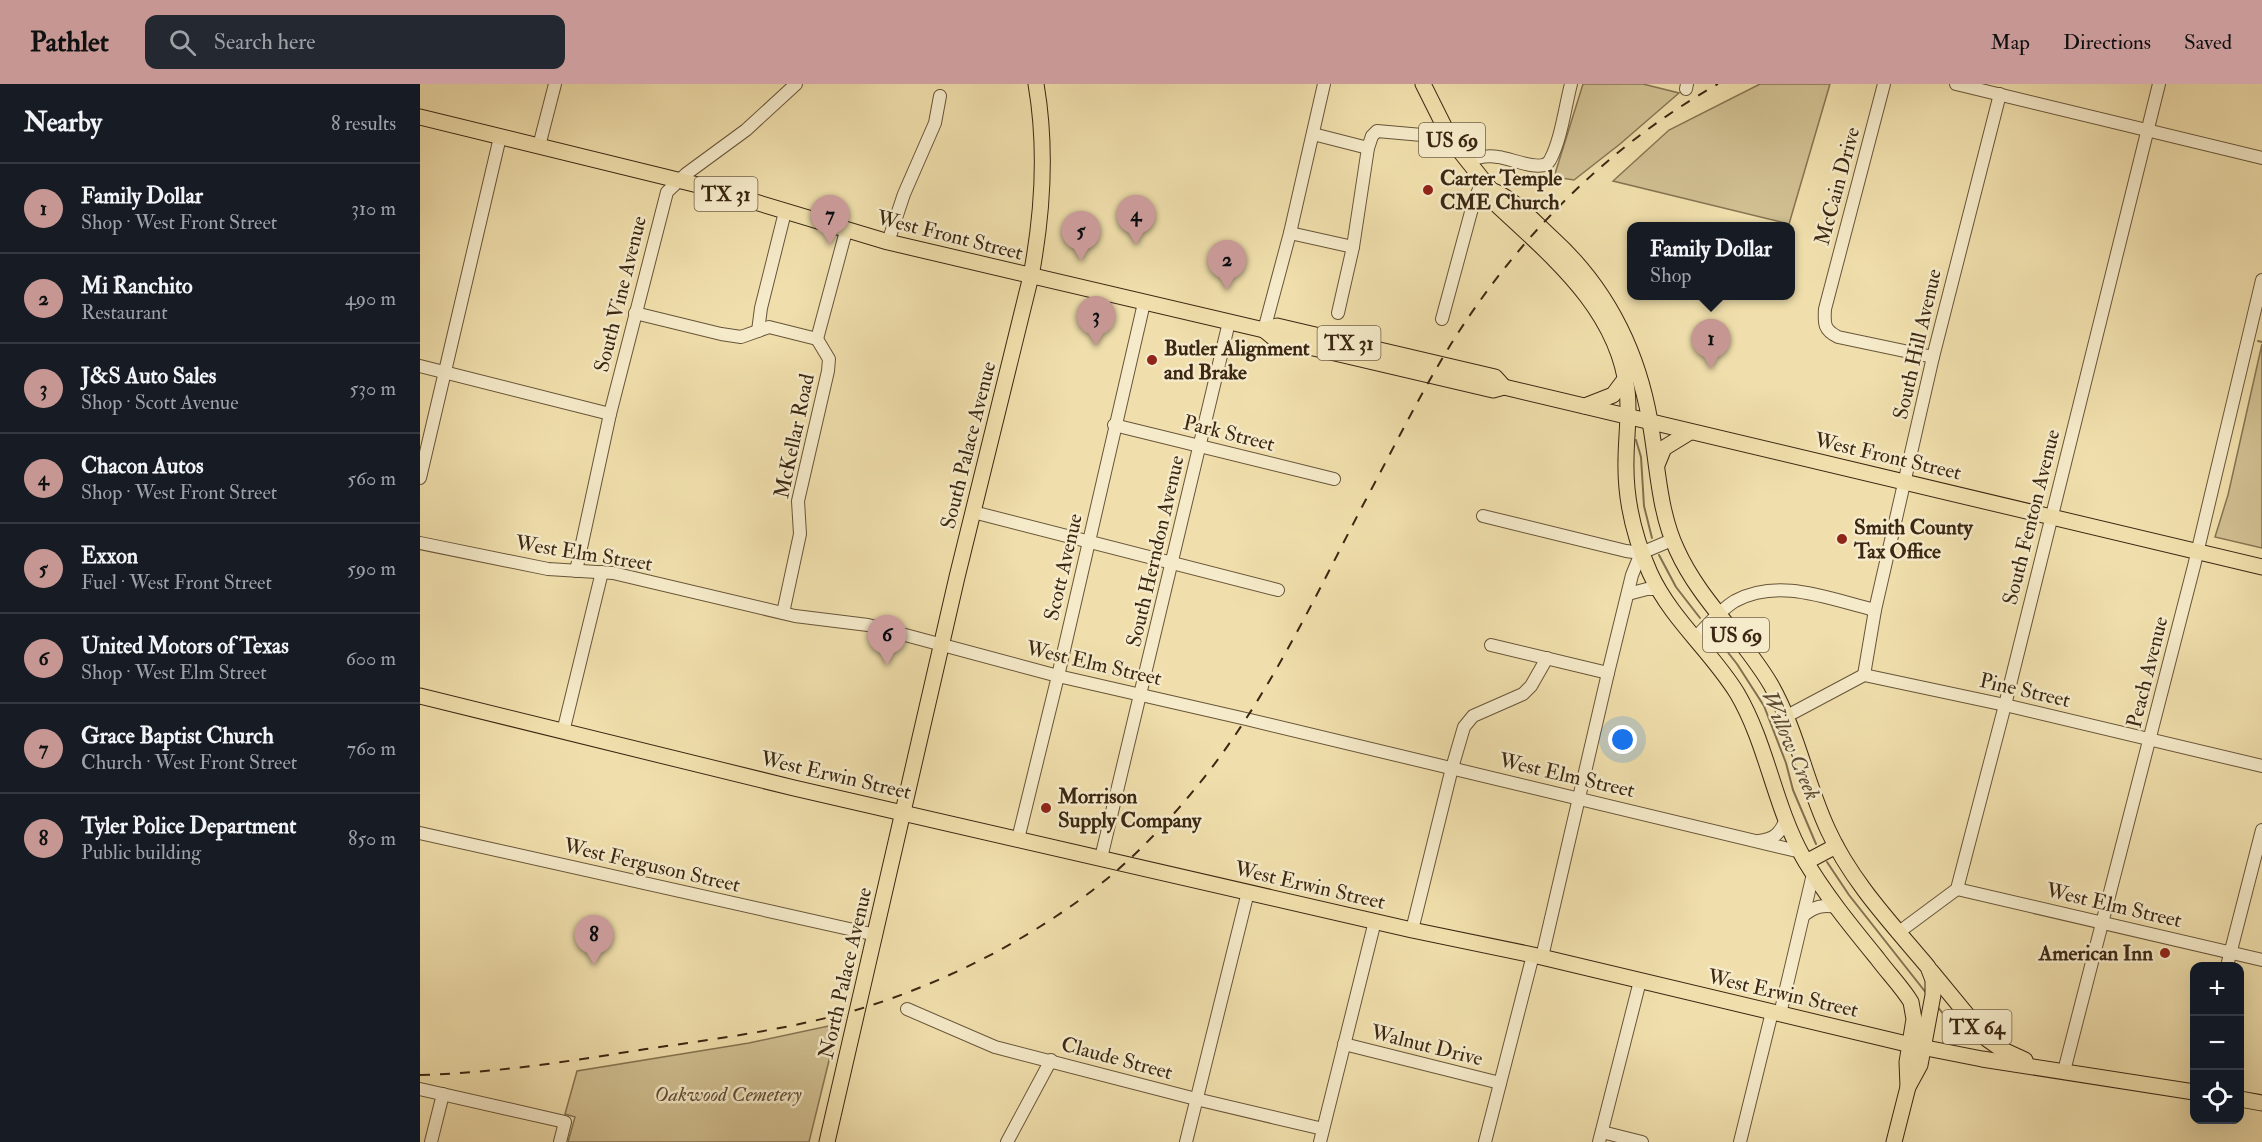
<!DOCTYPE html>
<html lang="en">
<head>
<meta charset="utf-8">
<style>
  :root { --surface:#171b24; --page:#242831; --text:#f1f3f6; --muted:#9ea1a6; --line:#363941; --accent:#c59692 }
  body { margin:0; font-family:"IM FELL Double Pica",serif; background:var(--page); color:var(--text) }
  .controls { position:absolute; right:18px; bottom:18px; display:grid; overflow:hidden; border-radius:12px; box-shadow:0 6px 24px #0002 }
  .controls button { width:54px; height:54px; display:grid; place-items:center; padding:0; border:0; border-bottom:2px solid var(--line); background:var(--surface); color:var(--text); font:30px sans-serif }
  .you { position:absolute; left:1203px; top:656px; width:21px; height:21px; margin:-15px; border:4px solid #fff; border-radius:50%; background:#1a73e8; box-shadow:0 0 0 9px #1a73e833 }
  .badge { display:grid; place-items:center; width:39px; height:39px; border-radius:50%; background:var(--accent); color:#111; font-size:20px; font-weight:700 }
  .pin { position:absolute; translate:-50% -50px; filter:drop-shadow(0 2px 3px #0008) }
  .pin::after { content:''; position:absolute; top:32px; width:21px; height:18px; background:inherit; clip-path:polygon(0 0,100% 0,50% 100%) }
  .popup { position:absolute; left:1207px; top:138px; width:168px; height:78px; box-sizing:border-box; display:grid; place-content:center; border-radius:12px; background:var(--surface); filter:drop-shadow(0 2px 4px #0005); font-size:20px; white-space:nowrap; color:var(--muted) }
  .popup b { font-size:22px; color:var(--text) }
  .popup::after { content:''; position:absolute; left:50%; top:100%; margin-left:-12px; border:12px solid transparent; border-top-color:var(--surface) }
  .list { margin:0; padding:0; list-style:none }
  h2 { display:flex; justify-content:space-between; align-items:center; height:78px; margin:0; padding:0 24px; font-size:26px }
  h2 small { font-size:20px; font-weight:400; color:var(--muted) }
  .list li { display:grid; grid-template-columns:39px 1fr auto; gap:18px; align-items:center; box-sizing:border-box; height:90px; padding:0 24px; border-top:2px solid var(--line) }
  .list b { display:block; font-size:22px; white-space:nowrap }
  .list p { margin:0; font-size:20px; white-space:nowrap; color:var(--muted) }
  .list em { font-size:20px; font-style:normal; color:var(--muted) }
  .icon { flex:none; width:33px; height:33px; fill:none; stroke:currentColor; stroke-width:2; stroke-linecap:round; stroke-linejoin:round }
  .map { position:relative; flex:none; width:1842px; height:1058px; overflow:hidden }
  header { display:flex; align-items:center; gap:36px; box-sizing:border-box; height:84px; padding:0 30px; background:var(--accent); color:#111 }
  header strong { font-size:28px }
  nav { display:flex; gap:33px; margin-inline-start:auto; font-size:21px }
  .search { width:420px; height:54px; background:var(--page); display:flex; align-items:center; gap:15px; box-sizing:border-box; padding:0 21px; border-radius:12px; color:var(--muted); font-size:22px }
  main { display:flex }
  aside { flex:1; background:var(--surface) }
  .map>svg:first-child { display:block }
  .green { fill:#d1c092; stroke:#867452; stroke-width:1.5 }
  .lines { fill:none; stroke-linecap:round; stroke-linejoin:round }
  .stream { stroke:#827050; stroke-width:2 }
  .minor-casing { stroke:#685539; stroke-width:14 }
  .major-casing { stroke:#3b2713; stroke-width:17 }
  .minor { stroke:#f5eac9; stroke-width:12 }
  .major { stroke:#f0dfac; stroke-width:15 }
  .rail { stroke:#3b2713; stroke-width:2; stroke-dasharray:10 10; stroke-linecap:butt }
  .poi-dot { fill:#8f2418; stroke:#f5eac9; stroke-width:2 }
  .labels { text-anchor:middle; stroke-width:5; stroke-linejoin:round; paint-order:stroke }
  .shield { fill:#f5eac9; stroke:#73624a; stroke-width:1.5 }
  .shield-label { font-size:20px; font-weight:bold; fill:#3b2713 }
  .poi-label { font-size:21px; font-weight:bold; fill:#3b2713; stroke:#f5eac9; text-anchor:start }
  .street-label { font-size:21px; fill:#3b2713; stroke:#f5eac9 }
  .park-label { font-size:21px; font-style:italic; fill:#604d33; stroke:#f5eac9 }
  .water-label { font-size:22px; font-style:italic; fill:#5f4b31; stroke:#f5eac9 }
</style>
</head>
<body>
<header>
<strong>Pathlet</strong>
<div class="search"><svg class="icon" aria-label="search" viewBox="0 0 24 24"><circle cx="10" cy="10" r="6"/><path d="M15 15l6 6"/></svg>Search here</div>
<nav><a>Map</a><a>Directions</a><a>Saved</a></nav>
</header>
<main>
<aside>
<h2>Nearby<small>8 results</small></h2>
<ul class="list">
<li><span class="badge">1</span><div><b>Family Dollar</b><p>Shop · West Front Street</p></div><em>310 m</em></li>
<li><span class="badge">2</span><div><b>Mi Ranchito</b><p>Restaurant</p></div><em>490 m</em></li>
<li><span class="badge">3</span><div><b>J&amp;S Auto Sales</b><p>Shop · Scott Avenue</p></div><em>530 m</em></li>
<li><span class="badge">4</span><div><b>Chacon Autos</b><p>Shop · West Front Street</p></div><em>560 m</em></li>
<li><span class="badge">5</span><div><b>Exxon</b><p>Fuel · West Front Street</p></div><em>590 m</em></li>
<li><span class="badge">6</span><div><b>United Motors of Texas</b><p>Shop · West Elm Street</p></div><em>600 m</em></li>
<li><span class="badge">7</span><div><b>Grace Baptist Church</b><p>Church · West Front Street</p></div><em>760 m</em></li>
<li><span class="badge">8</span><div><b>Tyler Police Department</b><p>Public building</p></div><em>850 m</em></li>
</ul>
</aside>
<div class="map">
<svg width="1842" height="1058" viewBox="0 0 1842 1058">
  <rect width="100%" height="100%" fill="#f0dfac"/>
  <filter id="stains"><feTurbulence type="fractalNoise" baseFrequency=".00333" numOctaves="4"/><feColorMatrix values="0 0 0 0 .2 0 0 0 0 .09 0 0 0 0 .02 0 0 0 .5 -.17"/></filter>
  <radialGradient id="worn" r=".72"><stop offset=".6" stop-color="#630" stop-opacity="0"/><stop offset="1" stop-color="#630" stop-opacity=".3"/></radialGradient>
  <!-- green -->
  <g class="green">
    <path d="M1163,0h60l36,9 -59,51 -46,36 -20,-3z"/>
    <path d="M1340,0h70l-41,140 -176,-43 56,-51z"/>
    <path d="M1842,260v204l-47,-11 13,-42z"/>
    <path d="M418,940l-29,118h-241l7,-25 -10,-3 12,-43 172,-28z"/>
  </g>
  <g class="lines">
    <!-- stream -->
    <g class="stream">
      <path d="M1838,257l4,1"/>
      <path d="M1216,356l5,17 3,49 8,32"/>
      <path d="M1239,471l17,32 24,31"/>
      <path d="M1292,548l25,32 27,42 22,57 7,27 23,54"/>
      <path d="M1407,778l22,33 78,99"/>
      <path d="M1517,922l25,32"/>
    </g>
    <!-- minor casing -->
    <g class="minor-casing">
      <g id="minor">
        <path d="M1464,0l-59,225c-1,15 -1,21 13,28l95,20"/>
        <path d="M1536,0l306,74"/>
        <path d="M1266,5l1,-5"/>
        <path d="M893,50l55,14 4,-12 5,-5 45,4 21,-9"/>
        <path d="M119,62l16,-62"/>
        <path d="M1047,78c10,-5 20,-7 31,-5 13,1 45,17 52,3 11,-20 15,-53 21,-76"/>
        <path d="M870,149l63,14"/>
        <path d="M468,158l16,-48 31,-71 5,-27"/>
        <path d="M215,229l86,21 20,3 28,-10 48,12"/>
        <path d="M918,229l15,-66 15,-99"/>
        <path d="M1022,235l32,-118 8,-19"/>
        <path d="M844,246l26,-97 34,-149"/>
        <path d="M338,247l3,-23 24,-96"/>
        <path d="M397,255l29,-108"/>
        <path d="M0,282l190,48"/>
        <path d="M694,341l220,54"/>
        <path d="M0,394l80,-341"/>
        <path d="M553,428l305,78"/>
        <path d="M1063,432l143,35 15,2 31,-13"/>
        <path d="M0,459l128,26 65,4 182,43 73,9 190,51 188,43 555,133"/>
        <path d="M156,487l34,-157 57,-222 19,-18 60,-44 50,-46"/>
        <path d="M1208,510l19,-5h11"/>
        <path d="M363,529l17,-79 -2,-33 30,-130 1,-12 -12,-20"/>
        <path d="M1274,555c13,-13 26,-29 41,-38 44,-24 94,-2 140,9"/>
        <path d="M1071,561l117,28"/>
        <path d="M1444,591l11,-65 58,-253 67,-263"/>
        <path d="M1367,632l77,-41 141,30 257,61"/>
        <path d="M143,648l39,-160"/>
        <path d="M0,749l456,102"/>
        <path d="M598,755l40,-163 86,-373"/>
        <path d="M1339,757c15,-2 21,-7 27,-22"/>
        <path d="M681,774l128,-536"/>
        <path d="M1537,805l305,71"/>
        <path d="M1384,831c10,-8 19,-11 32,-8"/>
        <path d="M992,846l40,-162 12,-41 9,-11 50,-22 8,-8 16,-28"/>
        <path d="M1479,848l58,-43 48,-184 154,-621"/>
        <path d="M1122,873l66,-284 24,-98 9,-22"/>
        <path d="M1807,882l35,-136"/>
        <path d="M487,925l88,38 201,52 127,30"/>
        <path d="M1360,930l33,-140"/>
        <path d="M924,960l156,39"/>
        <path d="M1644,987l130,-505 68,-286"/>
        <path d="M0,1005l145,33 -5,20"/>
        <path d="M1182,1048l40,10"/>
        <path d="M11,1058l12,-48"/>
        <path d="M587,1058l44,-82"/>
        <path d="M766,1058l62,-250"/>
        <path d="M900,1058l55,-221"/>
        <path d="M1065,1058l48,-187"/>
        <path d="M1179,1058l41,-161"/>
        <path d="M1320,1058l32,-130"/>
      </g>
    </g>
    <!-- major casing -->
    <g class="major-casing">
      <g id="major">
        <path d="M1003,0l28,56 40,50 5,14c55,52 122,105 131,186 3,23 -1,47 -1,70 -1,39 8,77 24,113 21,46 61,78 87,120 30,51 37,112 66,164 21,36 47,68 74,101 11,15 25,29 34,44l3,17 -7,43 1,25"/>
        <path d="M0,33l282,69 186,56 376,88 11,9 218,51 11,-3 758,180"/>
        <path d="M1071,106c24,9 42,31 61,48 57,52 89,119 100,196 6,38 8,80 25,116 23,51 66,87 94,135 26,46 35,98 57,145 23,51 64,94 100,137l5,13v15l-13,70 -12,22 -14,55"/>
        <path d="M844,246l13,-4 218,51 9,10"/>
        <path d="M1165,322l28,-11 12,-16"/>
        <path d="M1237,381l7,-17 26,-16"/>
        <path d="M0,612l374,92 618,142 121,25 378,90 71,14 212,33"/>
        <path d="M1386,778l30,-16"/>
        <path d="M1511,887l56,68 14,10 24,11"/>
        <path d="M1820,1015l22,4"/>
        <path d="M407,1058l130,-565 74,-301c12,-64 16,-128 5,-192"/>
      </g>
    </g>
    <!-- minor -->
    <use href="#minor" class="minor"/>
    <!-- major -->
    <use href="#major" class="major"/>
    <!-- rail -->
    <path class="rail" d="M0,991c76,-2 151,-14 226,-26 69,-10 139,-19 207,-38 98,-29 206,-85 281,-156 27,-26 53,-55 76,-85 62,-81 106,-175 153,-265 29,-54 56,-109 88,-161 67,-107 157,-198 267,-260"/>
  </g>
  <!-- markers -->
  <g class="poi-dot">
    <circle cx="1008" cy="106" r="6"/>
    <circle cx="732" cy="276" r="6"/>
    <circle cx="1422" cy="455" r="6"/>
    <circle cx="626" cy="724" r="6"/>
    <circle cx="1745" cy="869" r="6"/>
  </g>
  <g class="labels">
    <!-- shield labels -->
    <g class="shield">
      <rect x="999" y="39" width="66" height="34" rx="4.5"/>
      <rect x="274.5" y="93" width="63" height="34" rx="4.5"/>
      <rect x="897.5" y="242" width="63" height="34" rx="4.5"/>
      <rect x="1283" y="534" width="66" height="34" rx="4.5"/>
      <rect x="1522.5" y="926" width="69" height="34" rx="4.5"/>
    </g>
    <g class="shield-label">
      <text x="1032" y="63">US 69</text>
      <text x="306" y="117">TX 31</text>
      <text x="929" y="266">TX 31</text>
      <text x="1316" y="558">US 69</text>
      <text x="1557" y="950">TX 64</text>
    </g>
    <!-- poi labels -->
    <g class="poi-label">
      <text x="1020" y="101">Carter Temple<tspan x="1020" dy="24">CME Church</tspan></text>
      <text x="744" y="271">Butler Alignment<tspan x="744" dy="24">and Brake</tspan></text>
      <text x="1434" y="450">Smith County<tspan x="1434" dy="24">Tax Office</tspan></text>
      <text x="638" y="719">Morrison<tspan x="638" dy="24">Supply Company</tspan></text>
      <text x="1733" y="876" text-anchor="end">American Inn</text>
    </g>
    <!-- street labels -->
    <g class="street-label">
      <text transform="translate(1417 102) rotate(-75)" y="7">McCain Drive</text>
      <text transform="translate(530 151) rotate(14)" y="7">West Front Street</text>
      <text transform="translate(200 210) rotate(-76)" y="7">South Vine Avenue</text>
      <text transform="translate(1497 260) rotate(-77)" y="7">South Hill Avenue</text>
      <text transform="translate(809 349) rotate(14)" y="7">Park Street</text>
      <text transform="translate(374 352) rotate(-78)" y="7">McKellar Road</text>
      <text transform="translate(548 361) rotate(-76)" y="7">South Palace Avenue</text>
      <text transform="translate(1468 372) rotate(13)" y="7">West Front Street</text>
      <text transform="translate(1611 433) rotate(-76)" y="7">South Fenton Avenue</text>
      <text transform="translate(735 467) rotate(-77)" y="7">South Herndon Avenue</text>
      <text transform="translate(164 469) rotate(9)" y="7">West Elm Street</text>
      <text transform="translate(643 483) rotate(-77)" y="7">Scott Avenue</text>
      <text transform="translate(674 579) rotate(13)" y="7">West Elm Street</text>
      <text transform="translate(1727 588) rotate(-76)" y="7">Peach Avenue</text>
      <text transform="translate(1605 606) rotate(13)" y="7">Pine Street</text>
      <text transform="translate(416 691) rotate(13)" y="7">West Erwin Street</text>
      <text transform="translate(1147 691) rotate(13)" y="7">West Elm Street</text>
      <text transform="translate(232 781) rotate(13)" y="7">West Ferguson Street</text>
      <text transform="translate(890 801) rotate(13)" y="7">West Erwin Street</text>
      <text transform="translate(1694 821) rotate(13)" y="7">West Elm Street</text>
      <text transform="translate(425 889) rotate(-77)" y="7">North Palace Avenue</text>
      <text transform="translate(1363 909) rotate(13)" y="7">West Erwin Street</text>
      <text transform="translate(1007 961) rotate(14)" y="7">Walnut Drive</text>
      <text transform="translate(697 974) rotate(15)" y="7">Claude Street</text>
    </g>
    <!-- park labels -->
    <g class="park-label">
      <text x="308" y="1017">Oakwood Cemetery</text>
    </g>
    <!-- water labels -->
    <g class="water-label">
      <text transform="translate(1372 661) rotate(67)" y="8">Willow Creek</text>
    </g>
  </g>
  <rect width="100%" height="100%" filter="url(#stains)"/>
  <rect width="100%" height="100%" fill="url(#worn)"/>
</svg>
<div class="controls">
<button>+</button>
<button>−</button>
<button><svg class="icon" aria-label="locate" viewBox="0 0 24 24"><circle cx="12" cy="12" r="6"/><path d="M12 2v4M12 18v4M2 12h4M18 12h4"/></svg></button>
</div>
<div class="you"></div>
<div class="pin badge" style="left:1291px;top:285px">1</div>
<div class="popup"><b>Family Dollar</b>Shop</div>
<div class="pin badge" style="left:807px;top:206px">2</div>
<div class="pin badge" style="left:676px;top:262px">3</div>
<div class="pin badge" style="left:716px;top:161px">4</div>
<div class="pin badge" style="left:661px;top:177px">5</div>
<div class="pin badge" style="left:467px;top:581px">6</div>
<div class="pin badge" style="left:410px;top:161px">7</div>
<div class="pin badge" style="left:174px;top:881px">8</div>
</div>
</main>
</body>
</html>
